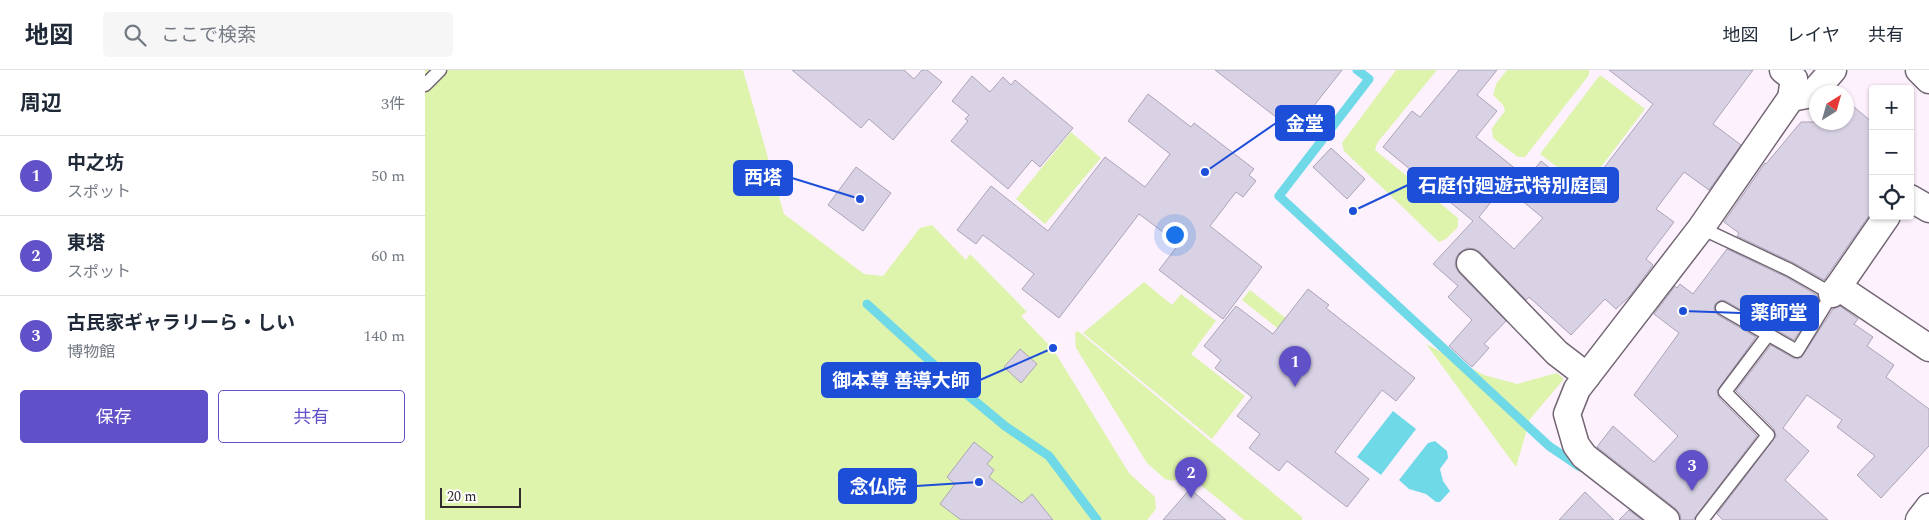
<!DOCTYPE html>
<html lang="ja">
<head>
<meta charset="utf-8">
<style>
  :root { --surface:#fff; --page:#f6f6f7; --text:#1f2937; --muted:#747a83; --line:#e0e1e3; --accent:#6151c9 }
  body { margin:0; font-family:Spectral,"Noto Sans JP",serif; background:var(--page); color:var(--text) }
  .controls { position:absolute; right:15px; top:15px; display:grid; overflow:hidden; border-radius:5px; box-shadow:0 1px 4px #0004 }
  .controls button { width:45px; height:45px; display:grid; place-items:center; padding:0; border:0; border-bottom:1px solid var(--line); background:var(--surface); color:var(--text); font:25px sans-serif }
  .compass { position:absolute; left:1384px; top:15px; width:45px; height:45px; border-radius:50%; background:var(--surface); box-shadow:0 1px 4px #0004; rotate:37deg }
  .scale { position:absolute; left:15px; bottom:12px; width:81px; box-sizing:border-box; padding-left:5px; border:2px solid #322c32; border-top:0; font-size:14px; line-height:18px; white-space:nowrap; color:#322c32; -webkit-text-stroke:4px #fff; paint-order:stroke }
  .you { position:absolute; left:749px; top:164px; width:18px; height:18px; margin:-12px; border:4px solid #fff; border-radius:50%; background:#1a73e8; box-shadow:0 0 0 8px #1a73e833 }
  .badge { display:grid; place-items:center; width:32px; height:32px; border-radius:50%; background:var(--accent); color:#fff; font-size:16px; font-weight:700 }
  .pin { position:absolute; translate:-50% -41px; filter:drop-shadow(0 1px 2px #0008) }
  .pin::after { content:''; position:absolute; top:26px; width:18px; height:15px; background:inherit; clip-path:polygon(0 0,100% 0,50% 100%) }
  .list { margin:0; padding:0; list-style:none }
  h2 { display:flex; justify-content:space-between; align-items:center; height:65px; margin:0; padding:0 20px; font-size:21px }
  h2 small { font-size:16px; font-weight:400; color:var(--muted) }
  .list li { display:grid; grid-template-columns:32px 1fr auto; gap:15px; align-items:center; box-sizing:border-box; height:80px; padding:0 20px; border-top:1px solid var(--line) }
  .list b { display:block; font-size:19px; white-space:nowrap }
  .list p { margin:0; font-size:16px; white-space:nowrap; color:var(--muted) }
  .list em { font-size:16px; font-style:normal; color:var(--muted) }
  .actions { display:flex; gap:10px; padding:15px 20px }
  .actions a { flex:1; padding:11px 0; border:1px solid var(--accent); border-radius:5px; text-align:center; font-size:18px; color:var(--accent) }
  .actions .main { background:var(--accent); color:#fff }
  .icon { flex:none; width:28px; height:28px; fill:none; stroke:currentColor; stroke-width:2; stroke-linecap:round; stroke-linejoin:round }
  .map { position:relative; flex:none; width:1504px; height:450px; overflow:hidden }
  header { display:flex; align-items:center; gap:30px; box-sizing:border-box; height:70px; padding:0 25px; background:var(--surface); border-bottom:1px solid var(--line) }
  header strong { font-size:24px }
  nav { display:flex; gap:28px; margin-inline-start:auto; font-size:18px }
  .search { width:350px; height:45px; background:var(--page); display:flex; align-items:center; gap:12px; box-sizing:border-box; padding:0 18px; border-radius:5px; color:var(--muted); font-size:19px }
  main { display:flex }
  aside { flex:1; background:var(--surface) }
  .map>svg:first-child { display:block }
  .green { fill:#def3ac }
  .water { fill:#6fd9e8 }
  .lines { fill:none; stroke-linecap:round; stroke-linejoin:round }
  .stream { stroke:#6fd9e8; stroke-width:9 }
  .building { fill:#d9d2e5; stroke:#aba4b6 }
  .lane-casing { stroke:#736674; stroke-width:15 }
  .street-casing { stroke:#736674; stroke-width:29 }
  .lane { stroke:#fff; stroke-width:12 }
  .street { stroke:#fff; stroke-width:26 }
  .leader { fill:none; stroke:#1d4ed8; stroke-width:2 }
  .callout-dot { fill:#1d4ed8; stroke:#fff; stroke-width:2 }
  .callout { fill:#1d4ed8; stroke:#1d4ed8; stroke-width:2 }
  .callout-label { font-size:19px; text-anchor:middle; font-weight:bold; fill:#fff }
</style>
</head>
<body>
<header>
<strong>地図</strong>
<div class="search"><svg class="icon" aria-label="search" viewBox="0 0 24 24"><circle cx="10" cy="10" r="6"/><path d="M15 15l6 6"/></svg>ここで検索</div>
<nav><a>地図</a><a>レイヤ</a><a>共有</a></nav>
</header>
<main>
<aside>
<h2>周辺<small>3件</small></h2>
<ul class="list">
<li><span class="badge">1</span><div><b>中之坊</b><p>スポット</p></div><em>50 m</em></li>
<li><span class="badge">2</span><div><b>東塔</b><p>スポット</p></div><em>60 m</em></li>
<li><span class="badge">3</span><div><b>古民家ギャラリーら・しい</b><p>博物館</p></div><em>140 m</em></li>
</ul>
<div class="actions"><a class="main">保存</a><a>共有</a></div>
</aside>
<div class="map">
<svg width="1504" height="450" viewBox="0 0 1504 450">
  <rect width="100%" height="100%" fill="#fdf1fe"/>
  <!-- green -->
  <g class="green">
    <path d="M0,0h318l41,144 80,60 19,2 37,-48 12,-3 34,35 4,-6 57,58 -6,4 32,33 76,124 26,24 1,12 -9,11h-722z"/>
    <path d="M971,0h41l-60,73 -2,7 83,68v9l-12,12 -7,3 -95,-91 -2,-8z"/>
    <path d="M1082,0h82v5l-64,82h-7l-25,-19 -1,-10 13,-17 -2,-6 -10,-10 3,-11z"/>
    <path d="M1175,5l45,34 -60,79 -45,-34z"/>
    <path d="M646,62l30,26 -56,66 -29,-25z"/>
    <path d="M719,212l28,23 9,-11 35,27 -25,33 54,42 -33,43 -129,-106z"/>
    <path d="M825,220l78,61 -8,11 -78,-62z"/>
    <path d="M653,261l224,186v3h-58l-53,-43 -5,-1 -14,5 -7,-2 -18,-16 -71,-115 -1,-15z"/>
    <path d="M1001,274l58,31 33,9 40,-11 7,6 -34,40 -14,48z"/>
  </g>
  <!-- water -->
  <g class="water">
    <path d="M968,341l23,18 -35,46 -24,-18z"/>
    <path d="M1010,371l12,10 1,7 -8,11 3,12 7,10 -10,11h-4l-10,-8 -17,-5 -10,-9 29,-37z"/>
  </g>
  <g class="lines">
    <!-- stream -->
    <g class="stream">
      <path d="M932,0l12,9 -90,117 270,250 31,21"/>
      <path d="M442,234l97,88 41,34 44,30 48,64"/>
    </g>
  </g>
  <!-- building -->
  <g class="building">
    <path d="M367,0h112l10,9 8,-9h5l15,12 -49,58 -24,-21 -8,9z"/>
    <path d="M790,0h127l-48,61z"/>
    <path d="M1034,0h38l-20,25 20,16 -21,26 41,33 -38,47 35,32 29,-31 -34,-28 19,-23 5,4 8,-10 42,34 70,-91 -44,-34h144l-40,54 28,21 -32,45 -25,-18 -28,37 18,13 -28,37 7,6 -23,31 -14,13 -11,-10 -34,36 -42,-38 -3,3 -46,-48 -5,-3 -8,-1 -8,5 -3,5 -1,8 4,7 47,48 -22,23 5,4 -17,19 -23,-21 23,-26 -24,-23 10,-11 -25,-22 40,-43 -90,-74 29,-36 8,6z"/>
    <path d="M547,6l18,16 13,-15 8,8 4,-5 58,48 -33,39 -8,-7 -24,29 -57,-48 17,-20 -3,-2 4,-4 -17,-14z"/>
    <path d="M723,24l43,33 3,-4 60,46 -5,6 7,6 -13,16 -7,-5 -26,34 52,41 -39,52 -64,-49 20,-26 -40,-30 -80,104 -37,-29 12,-15 -51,-39 -7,9 -19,-14 34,-44 57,45 57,-74 40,30 25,-33 -42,-33z"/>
    <path d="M1422,31l26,22v87l-49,70 -30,-17 -57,-27 2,-3 -15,-11 41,-59 1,1 35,-42h46z"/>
    <path d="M906,78l34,31 -18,20 -34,-32z"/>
    <path d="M431,97l35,26 -28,38 -35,-26z"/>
    <path d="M1302,179l59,28 31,18 2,5 -25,40 -68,-39 -5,-1 -6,4 -1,5 4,6 38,22 -39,54 2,7 38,38 -64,84h-12l-1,-6 -5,-6 -78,-61 16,-21 41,36 24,-26 -44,-41 45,-62 -25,-19 21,-28 2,2 3,-4 13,10z"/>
    <path d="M883,219l21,16 -3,3 89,70 -19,23 -14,-11 -47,62 34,27 -22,28 -60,-46 -8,10 -30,-23 11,-14 -23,-18 15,-19 -37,-29 6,-8 -17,-14 32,-40 37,28z"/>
    <path d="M1415,236l18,13 -4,5 19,13 -6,9 27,19 -8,12 43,32v37l-48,52 -24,-23 18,-19 -38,-29 5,-7 -35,-25 -24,33 26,23 -24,29 43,40h-105l-6,-6 59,-78 -2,-7 -38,-38 35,-46 22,13h8l32,-49z"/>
    <path d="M595,279l17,15 -16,19 -17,-16z"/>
    <path d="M549,372l19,15 -6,7 7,6 -5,7 33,26 10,-9 21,26h-92l-21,-16 15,-20 -8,-7z"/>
    <path d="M765,419l36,31h-63z"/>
    <path d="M1160,422l29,28h-55z"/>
    <path d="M1204,440l13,10h-23z"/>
  </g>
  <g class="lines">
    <!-- lane casing -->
    <g class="lane-casing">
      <g id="lane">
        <path d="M0,15l15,-15"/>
        <path d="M1276,158l89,42 42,24 -35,57 -75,-43"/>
        <path d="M1277,450l66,-85 -43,-43 43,-57"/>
      </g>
    </g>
    <!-- street casing -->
    <g class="street-casing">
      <g id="street">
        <path d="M1494,0l10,10"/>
        <path d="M1366,28l21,-4 21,-24"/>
        <path d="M1485,128l19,11"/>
        <path d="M1045,193l87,90 30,23"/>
        <path d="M1413,217l49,-71"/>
        <path d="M1407,224l6,-7 91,61"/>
        <path d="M1241,450l-82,-64 -8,-11 -9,-31 10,-25 124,-161 90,-130 3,-19 -11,-9"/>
        <path d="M1494,450l10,-13"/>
      </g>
    </g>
    <!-- lane -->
    <use href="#lane" class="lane"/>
    <!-- street -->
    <use href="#street" class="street"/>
  </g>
  <!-- callouts -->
  <path class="leader" d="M780 102L851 53M435 129L367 108M928 141L983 115M1258 241L1316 243M628 278L555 310M554 412L491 416"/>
  <g class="callout-dot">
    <circle cx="780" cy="102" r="5"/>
    <circle cx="435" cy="129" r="5"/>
    <circle cx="928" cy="141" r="5"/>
    <circle cx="1258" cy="241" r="5"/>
    <circle cx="628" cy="278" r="5"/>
    <circle cx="554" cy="412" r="5"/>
  </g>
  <g class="callout">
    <rect x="851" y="36" width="58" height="34" rx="5"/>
    <rect x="309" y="91" width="58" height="34" rx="5"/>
    <rect x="983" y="98" width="210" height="34" rx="5"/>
    <rect x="1316" y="226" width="77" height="34" rx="5"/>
    <rect x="397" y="293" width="158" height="34" rx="5"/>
    <rect x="414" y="399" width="77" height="34" rx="5"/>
  </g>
  <g class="callout-label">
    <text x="880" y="60">金堂</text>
    <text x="338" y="114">西塔</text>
    <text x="1088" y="122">石庭付廻遊式特別庭園</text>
    <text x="1354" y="249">薬師堂</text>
    <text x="476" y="317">御本尊 善導大師</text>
    <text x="453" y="423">念仏院</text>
  </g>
</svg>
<div class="controls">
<button>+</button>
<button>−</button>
<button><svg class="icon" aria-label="locate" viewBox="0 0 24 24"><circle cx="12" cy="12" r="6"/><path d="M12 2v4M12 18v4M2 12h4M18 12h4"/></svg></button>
</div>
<svg class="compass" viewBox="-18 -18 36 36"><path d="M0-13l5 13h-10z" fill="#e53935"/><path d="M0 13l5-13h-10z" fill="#747a83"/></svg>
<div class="scale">20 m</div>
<div class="you"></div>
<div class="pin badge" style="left:870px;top:317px">1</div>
<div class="pin badge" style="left:766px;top:428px">2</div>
<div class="pin badge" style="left:1267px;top:421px">3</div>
</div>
</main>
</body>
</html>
